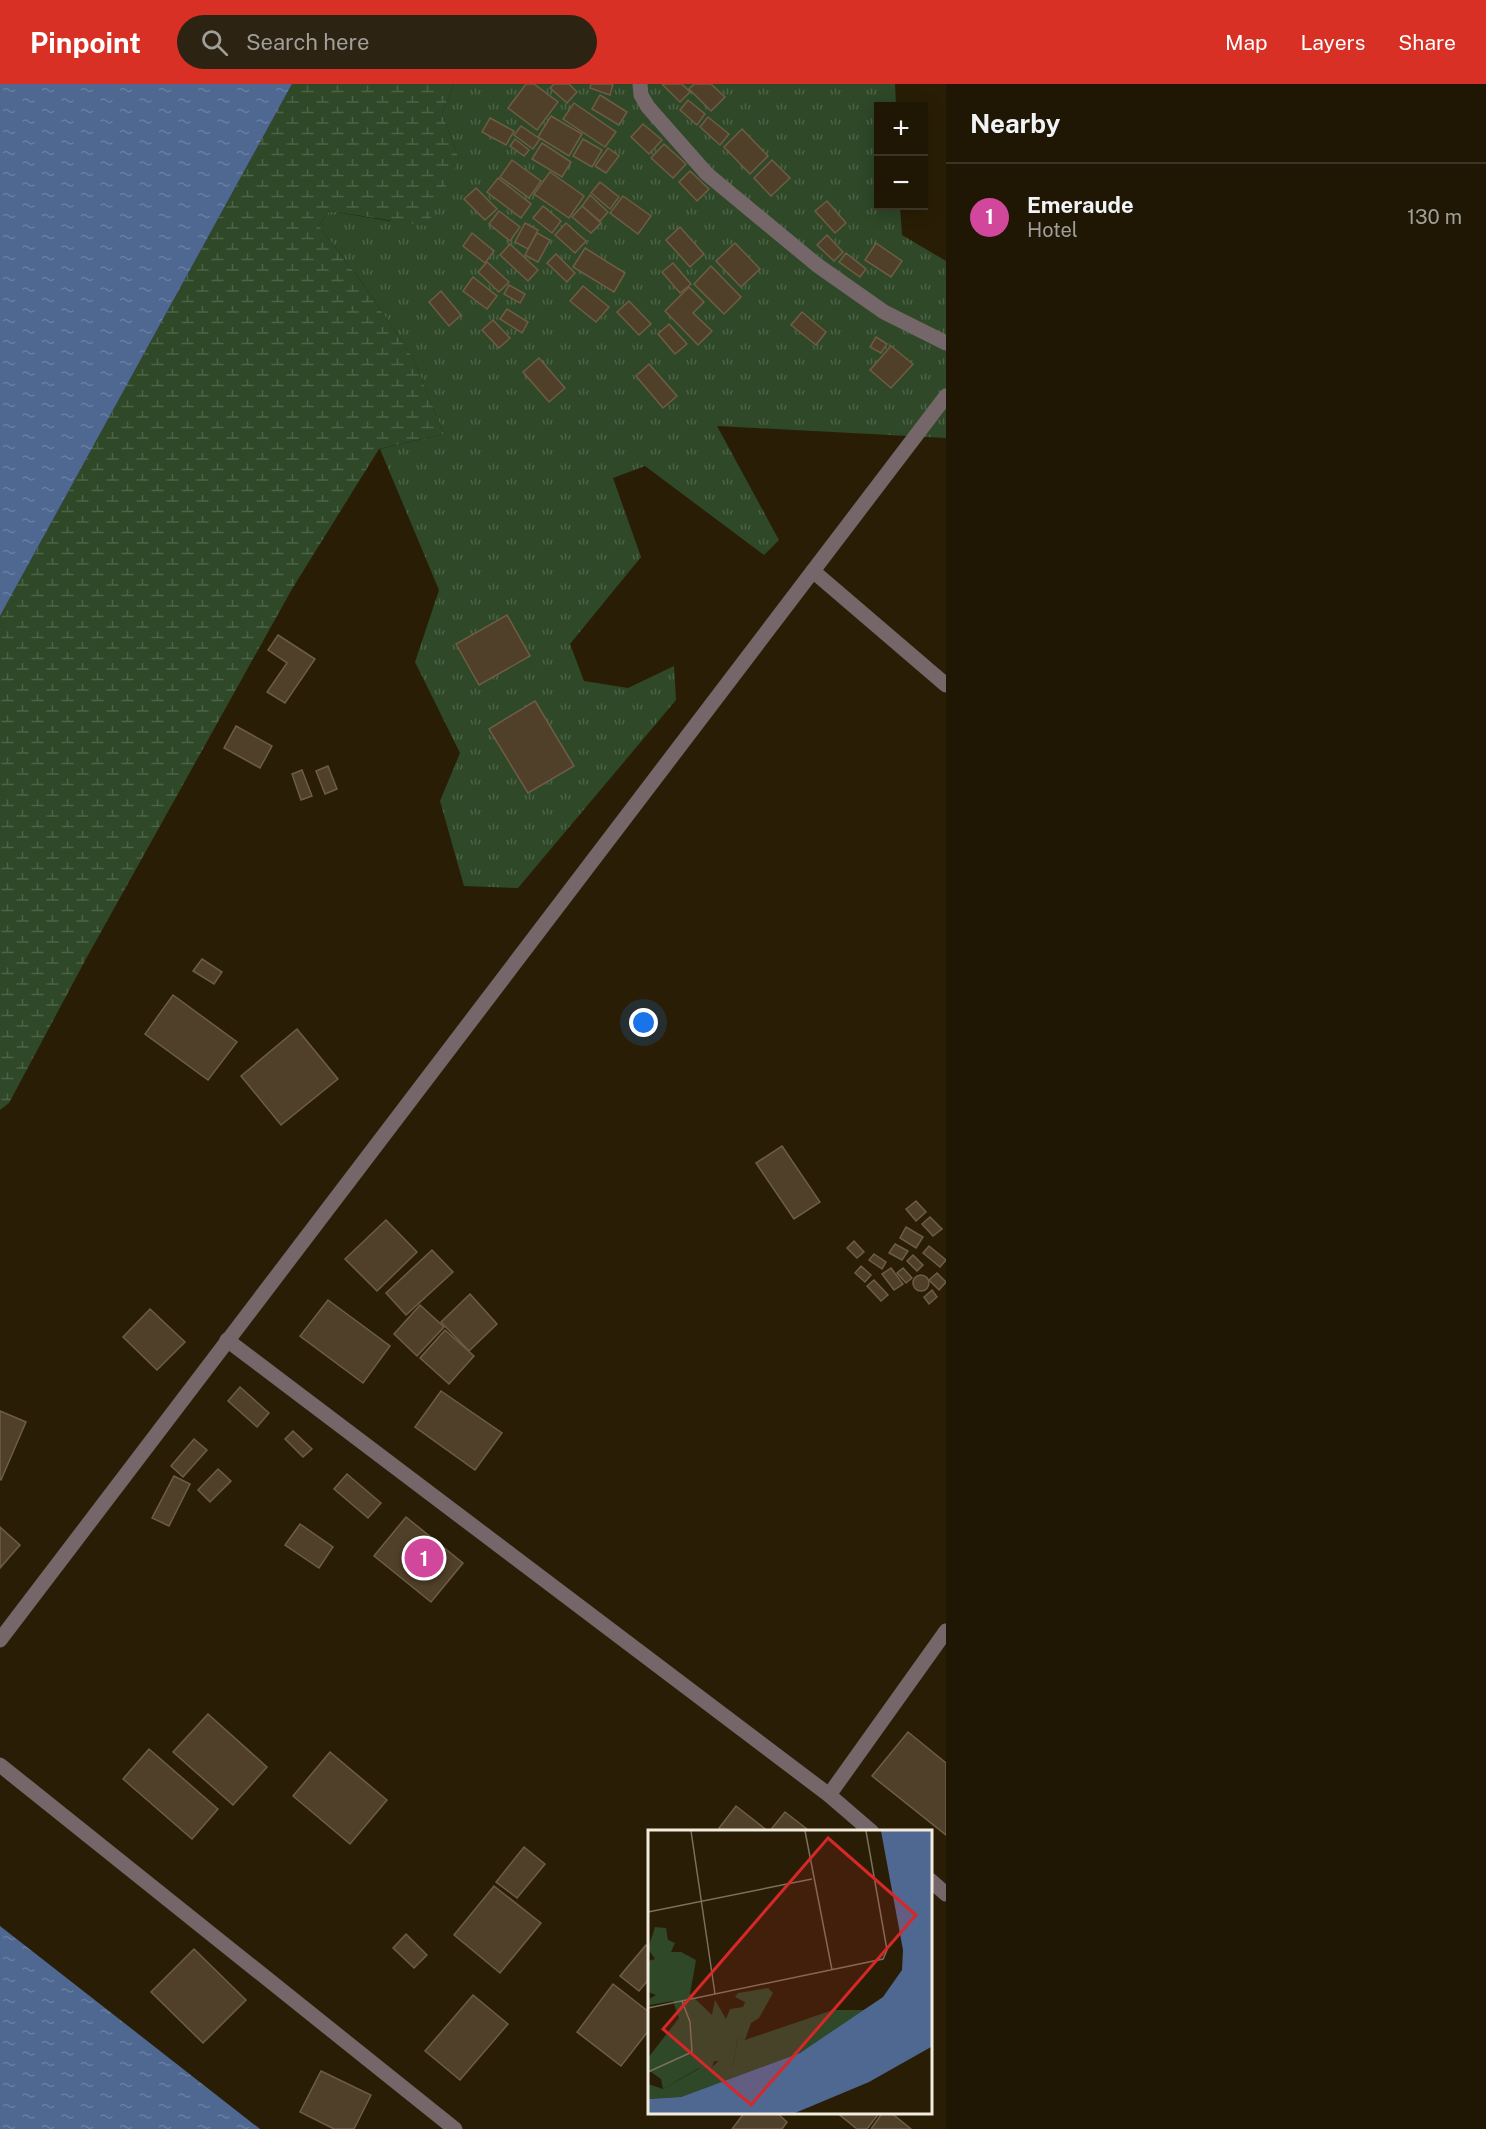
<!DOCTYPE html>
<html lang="en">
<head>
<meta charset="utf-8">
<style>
  :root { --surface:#1f1604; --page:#2c2313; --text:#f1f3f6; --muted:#a19f9a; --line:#3c3526; --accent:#d93025 }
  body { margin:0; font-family:"Public Sans",sans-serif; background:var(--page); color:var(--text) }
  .controls { position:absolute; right:18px; top:18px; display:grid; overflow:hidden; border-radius:0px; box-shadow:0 3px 15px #0003 }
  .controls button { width:54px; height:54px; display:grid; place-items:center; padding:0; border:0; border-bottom:2px solid var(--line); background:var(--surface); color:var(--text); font:30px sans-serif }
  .you { position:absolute; left:644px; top:939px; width:21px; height:21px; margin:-15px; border:4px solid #fff; border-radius:50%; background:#1a73e8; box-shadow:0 0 0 9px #1a73e833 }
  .badge { display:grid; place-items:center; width:39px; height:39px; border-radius:50%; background:var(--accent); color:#fff; font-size:20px; font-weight:700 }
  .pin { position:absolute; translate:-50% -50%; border:3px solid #fff; box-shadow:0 2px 6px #0006 }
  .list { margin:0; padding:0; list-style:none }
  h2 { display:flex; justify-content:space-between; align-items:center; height:78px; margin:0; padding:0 24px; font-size:26px }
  h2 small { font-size:20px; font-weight:400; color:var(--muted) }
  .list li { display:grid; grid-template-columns:39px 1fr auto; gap:18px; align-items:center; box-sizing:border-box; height:108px; padding:0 24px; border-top:2px solid var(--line) }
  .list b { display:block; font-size:22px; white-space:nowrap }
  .list p { margin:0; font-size:20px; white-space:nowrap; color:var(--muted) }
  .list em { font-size:20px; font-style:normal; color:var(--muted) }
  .icon { flex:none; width:33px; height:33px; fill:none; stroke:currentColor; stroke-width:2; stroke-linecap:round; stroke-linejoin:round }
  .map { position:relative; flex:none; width:946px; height:2045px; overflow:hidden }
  header { display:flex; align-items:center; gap:36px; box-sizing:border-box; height:84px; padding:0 30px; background:var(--accent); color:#fff }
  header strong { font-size:28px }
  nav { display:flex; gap:33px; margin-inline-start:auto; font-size:21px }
  .search { width:420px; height:54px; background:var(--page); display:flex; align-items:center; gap:15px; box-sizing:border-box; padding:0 21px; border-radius:33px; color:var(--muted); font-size:22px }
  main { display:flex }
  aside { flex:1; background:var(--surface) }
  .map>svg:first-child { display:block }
  .grass { fill:url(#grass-tufts) }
  .wetland { fill:url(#wetland-marsh) }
  .water { fill:url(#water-ripples) }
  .building { fill:#514029; stroke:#6e5d45; stroke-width:1.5 }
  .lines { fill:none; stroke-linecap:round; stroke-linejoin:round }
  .minor { stroke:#746669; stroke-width:15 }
  .inset-road { fill:none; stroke:#7a705b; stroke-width:1.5 }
  .view { fill:#d62828; fill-opacity:0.15; stroke:#d62828; stroke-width:3 }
  .inset-edge { fill:none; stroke:#f3ebdd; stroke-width:3 }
</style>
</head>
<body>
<header>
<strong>Pinpoint</strong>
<div class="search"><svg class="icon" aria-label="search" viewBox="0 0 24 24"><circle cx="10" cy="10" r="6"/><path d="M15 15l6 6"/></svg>Search here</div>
<nav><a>Map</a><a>Layers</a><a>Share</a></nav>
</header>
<main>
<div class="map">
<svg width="946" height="2045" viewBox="0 0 946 2045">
  <defs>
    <pattern id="grass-tufts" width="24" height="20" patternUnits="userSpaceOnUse" patternTransform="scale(1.5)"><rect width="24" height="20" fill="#2e4828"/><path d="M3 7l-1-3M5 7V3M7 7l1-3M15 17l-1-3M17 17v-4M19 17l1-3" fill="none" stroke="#4d6347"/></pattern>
    <pattern id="wetland-marsh" width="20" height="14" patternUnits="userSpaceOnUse" patternTransform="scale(1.5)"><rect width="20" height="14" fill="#2e4828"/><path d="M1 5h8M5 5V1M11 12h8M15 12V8" fill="none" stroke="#4d6347"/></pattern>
    <pattern id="water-ripples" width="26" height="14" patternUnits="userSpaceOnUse" patternTransform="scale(1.5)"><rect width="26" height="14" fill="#4f6891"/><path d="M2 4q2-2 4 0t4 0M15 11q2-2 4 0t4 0" fill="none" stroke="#697ea0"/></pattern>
  </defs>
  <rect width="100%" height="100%" fill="#291e05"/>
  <!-- grass -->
  <path class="grass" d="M454,0h441l1,22h-18v100h22l2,29 44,26v177l-229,-12 62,114 -15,15 -119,-89 -32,12 28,79 -71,87 14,37 44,7 46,-22 2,34 -158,188 -54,-2 -24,-85 20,-48 -45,-91 24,-72 -59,-141 64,-15 -31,-76 -52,-77 -42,-55 10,-15 61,10 69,-62 -17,-46z"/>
  <!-- wetland -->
  <path class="wetland" d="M292,0h162l-12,29 17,46 -32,67 -98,-15 -10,15 42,55 52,77 31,76 -65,15 -87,140 -205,368 -78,146 -9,7v-494z"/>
  <!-- water -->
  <g class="water">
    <path d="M0,0h292l-292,532z"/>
    <path d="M0,1842l260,203h-260z"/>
  </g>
  <!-- building -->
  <g class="building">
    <path d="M526,0h8l24,18 -21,28 -29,-22z"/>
    <path d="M554,0h15l8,8 -10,11 -17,-15z"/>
    <path d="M591,0h22l-3,11 -20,-7z"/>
    <path d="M662,0h20l8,8 -10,10z"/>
    <path d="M694,0h17l14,13 -14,14 -22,-22z"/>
    <path d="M600,11l27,17 -8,13 -27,-16z"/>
    <path d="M688,16l17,14 -8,11 -17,-15z"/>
    <path d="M574,19l42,29 -11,15 -42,-28z"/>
    <path d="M551,32l31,18 -13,22 -31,-19z"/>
    <path d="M708,33l21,17 -9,11 -20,-18z"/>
    <path d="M490,34l24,13 -8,14 -24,-13z"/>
    <path d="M643,40l19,16 -13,14 -18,-17z"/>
    <path d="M521,42l19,13 -7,10 -19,-14z"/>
    <path d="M742,45l26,27 -18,18 -26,-27z"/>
    <path d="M515,55l14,11 -5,6 -14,-10z"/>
    <path d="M583,55l19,11 -10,17 -19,-11z"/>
    <path d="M542,59l29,19 -9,15 -30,-18z"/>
    <path d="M664,60l22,20 -13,14 -22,-20z"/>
    <path d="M608,64l11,8 -13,17 -11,-7z"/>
    <path d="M512,76l29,21 -12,17 -29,-21z"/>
    <path d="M772,76l18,18 -19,18 -17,-18z"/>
    <path d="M690,87l19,18 -12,12 -18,-19z"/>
    <path d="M550,88l34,24 -15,22 -35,-24z"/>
    <path d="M498,94l33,26 -10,14 -34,-26z"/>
    <path d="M600,98l19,15 -9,12 -19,-16z"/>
    <path d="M476,104l21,21 -12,11 -21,-21z"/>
    <path d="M590,111l18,17 -8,9 -18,-15z"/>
    <path d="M623,112l28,20 -13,18 -28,-21z"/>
    <path d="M827,117l19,22 -11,10 -20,-22z"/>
    <path d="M543,122l18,15 -9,12 -19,-15z"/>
    <path d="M582,122l19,17 -10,10 -19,-16z"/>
    <path d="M499,127l21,16 -10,14 -21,-17z"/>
    <path d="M525,139l13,7 -10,19 -13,-7z"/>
    <path d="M566,139l20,18 -11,12 -20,-18z"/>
    <path d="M680,143l24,27 -14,13 -24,-27z"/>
    <path d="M472,149l22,18 -9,12 -22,-17z"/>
    <path d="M537,149l13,7 -12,22 -13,-7z"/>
    <path d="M827,151l16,17 -9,9 -17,-16z"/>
    <path d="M735,159l25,26 -19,18 -25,-26z"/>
    <path d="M876,159l26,18 -11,16 -26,-17z"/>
    <path d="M510,160l28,26 -10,11 -28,-26z"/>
    <path d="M585,164l40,25 -11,19 -41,-25z"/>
    <path d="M846,169l20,16 -6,8 -21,-15z"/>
    <path d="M556,170l19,19 -8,9 -20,-19z"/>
    <path d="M487,178l22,20 -10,10 -21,-20z"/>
    <path d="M673,179l18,21 -11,9 -18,-21z"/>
    <path d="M711,182l30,31 -17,17 -30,-30z"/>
    <path d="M473,193l24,19 -10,13 -24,-18z"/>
    <path d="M509,201l16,9 -5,9 -16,-9z"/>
    <path d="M583,202l26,21 -13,15 -26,-21z"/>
    <path d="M689,203l15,15 -11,11 19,18 -14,14 -33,-34z"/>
    <path d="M441,207l20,24 -12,11 -20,-24z"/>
    <path d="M629,217l22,23 -12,11 -22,-23z"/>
    <path d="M507,225l21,13 -6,11 -22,-14z"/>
    <path d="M802,228l24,20 -10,13 -25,-20z"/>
    <path d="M493,236l17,18 -11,10 -17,-18z"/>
    <path d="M669,240l18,20 -12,10 -17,-20z"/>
    <path d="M876,253l11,7 -6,9 -11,-6z"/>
    <path d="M891,262l22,18 -22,24 -21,-18z"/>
    <path d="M539,274l26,30 -16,14 -26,-30z"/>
    <path d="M649,280l28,32 -14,12 -27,-32z"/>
    <path d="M507,531l23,41 -51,29 -23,-41z"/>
    <path d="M278,551l37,24 -30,44 -18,-11 20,-29 -19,-13z"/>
    <path d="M535,617l39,65 -46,27 -39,-64z"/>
    <path d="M236,642l36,20 -12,22 -36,-20z"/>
    <path d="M328,682l9,23 -12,5 -9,-23z"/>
    <path d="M302,686l10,26 -11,4 -9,-26z"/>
    <path d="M202,875l20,13 -8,12 -21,-13z"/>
    <path d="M173,911l64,47 -29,38 -63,-46z"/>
    <path d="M297,945l41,50 -57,46 -40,-49z"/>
    <path d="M782,1062l38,56 -26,17 -38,-56z"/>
    <path d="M916,1117l10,11 -10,9 -10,-12z"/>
    <path d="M930,1133l12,12 -9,7 -11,-12z"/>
    <path d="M386,1136l31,32 -40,39 -32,-32z"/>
    <path d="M906,1143l17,10 -7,11 -16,-10z"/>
    <path d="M854,1157l10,11 -7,6 -10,-10z"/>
    <path d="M895,1160l13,7 -6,9 -13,-7z"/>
    <path d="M929,1162l17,14 -6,7 -17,-14z"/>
    <path d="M432,1166l21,22 -47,43 -20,-22z"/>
    <path d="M874,1170l12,8 -4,7 -13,-9z"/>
    <path d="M913,1171l10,10 -6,6 -10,-10z"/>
    <path d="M861,1182l10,9 -6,7 -10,-9z"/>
    <path d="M891,1184l12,16 -9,6 -12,-16z"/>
    <path d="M903,1184l9,10 -6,5 -9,-10z"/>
    <path d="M937,1189l9,9 -7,8 -10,-10z"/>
    <circle cx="921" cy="1199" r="8"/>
    <path d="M874,1196l14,15 -7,6 -14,-15z"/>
    <path d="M932,1206l5,7 -8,7 -5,-7z"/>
    <path d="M470,1210l27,30 -28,27 -28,-29z"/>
    <path d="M328,1216l62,46 -27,37 -63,-47z"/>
    <path d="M420,1221l24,22 -27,29 -23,-22z"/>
    <path d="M150,1225l35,33 -28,28 -34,-33z"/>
    <path d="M445,1246l29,26 -25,28 -29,-26z"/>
    <path d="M240,1303l29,26 -12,14 -29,-26z"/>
    <path d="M441,1307l61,42 -27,37 -60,-43z"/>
    <path d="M0,1327l26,11 -25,58 -1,-1z"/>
    <path d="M293,1347l19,18 -9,8 -18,-18z"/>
    <path d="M194,1355l13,11 -24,27 -12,-11z"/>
    <path d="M218,1385l13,12 -21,21 -12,-12z"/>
    <path d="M347,1390l34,29 -13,15 -34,-29z"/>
    <path d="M174,1392l16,8 -21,42 -17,-8z"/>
    <path d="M406,1433l57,46 -32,39 -57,-46z"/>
    <path d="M300,1440l33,23 -14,21 -34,-23z"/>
    <path d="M0,1443l20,18 -20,23z"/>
    <path d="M208,1630l59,53 -34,38 -60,-53z"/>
    <path d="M908,1648l38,31v72l-74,-59z"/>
    <path d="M149,1665l69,60 -26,30 -69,-60z"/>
    <path d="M330,1668l57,48 -37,44 -57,-48z"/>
    <path d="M736,1722l33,26h-45l-5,-4z"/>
    <path d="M785,1728l22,17 -3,3h-35z"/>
    <path d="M524,1763l21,17 -28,34 -21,-16z"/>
    <path d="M494,1802l47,37 -41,50 -46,-38z"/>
    <path d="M406,1850l21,21 -13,13 -21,-20z"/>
    <path d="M646,1861l3,2v32l-10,12 -19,-15z"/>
    <path d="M194,1865l52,51 -43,43 -52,-51z"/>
    <path d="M613,1900l36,28v18l-28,36 -44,-34z"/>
    <path d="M473,1911l35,29 -48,56 -35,-29z"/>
    <path d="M321,1987l50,24 -17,34h-20l-34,-17z"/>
    <path d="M745,2028h31l11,10 -5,7h-50z"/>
    <path d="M836,2028h44l-13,17h-10z"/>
    <path d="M883,2028h7l21,17h-40z"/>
  </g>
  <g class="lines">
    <!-- minor -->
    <g class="minor">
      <path d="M640,0l1,11 7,12 59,67 110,91 67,47 62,31"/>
      <path d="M813,487l133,114"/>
      <path d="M227,1256l602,455 43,37"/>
      <path d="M0,1556l946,-1244"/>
      <path d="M0,1681l455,364"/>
      <path d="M829,1711l117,-164"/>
      <path d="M930,1796l16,14"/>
    </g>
  </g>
  <!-- overview -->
  <g transform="translate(648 1746)">
    <rect width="284" height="284" fill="#291e05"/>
    <path d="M7,97l11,1 2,12 7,3 -4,9h10l15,8 -6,34 22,21 3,-15 11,19 4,-10 13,-2 2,-5 -10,-5 3,-4 30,-5 5,5 -14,25 -8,5 -6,17 -7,-3 -5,29 -7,-5h-12l-2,6 -8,4 -5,-3 -36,21 -2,-10 -13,-9v-12l31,-40 -6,-17 -24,4v-6l7,-4 -8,-3v-31l7,-2 -7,-10z" fill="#2e4828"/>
    <path d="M185,180h35l-68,43 -119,44 -33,2v-15l15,5 37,-21 4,3 8,-4 11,-10 10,9 5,-29 7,3z" fill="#2e4828"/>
    <path d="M233,1h50v216l-62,35 -74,31h-147v-14l33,-2 119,-44 83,-56 19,-27 1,-20z" fill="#4f6891"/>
    <path class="inset-road" d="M43,1l24,163M157,1l27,139M0,82l164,-33M0,178l235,-49 4,-9 -21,-119M0,242l44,-20 -2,-30 -8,-21"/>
    <path class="view" d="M180,8l88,77 -165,190 -88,-76z"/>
    <rect width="284" height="284" class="inset-edge"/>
  </g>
</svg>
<div class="controls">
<button>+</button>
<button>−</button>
</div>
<div class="you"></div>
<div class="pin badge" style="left:424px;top:1474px;background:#d1479c">1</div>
</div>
<aside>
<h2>Nearby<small></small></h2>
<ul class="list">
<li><span class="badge" style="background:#d1479c">1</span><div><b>Emeraude</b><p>Hotel</p></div><em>130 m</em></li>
</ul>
</aside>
</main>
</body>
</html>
